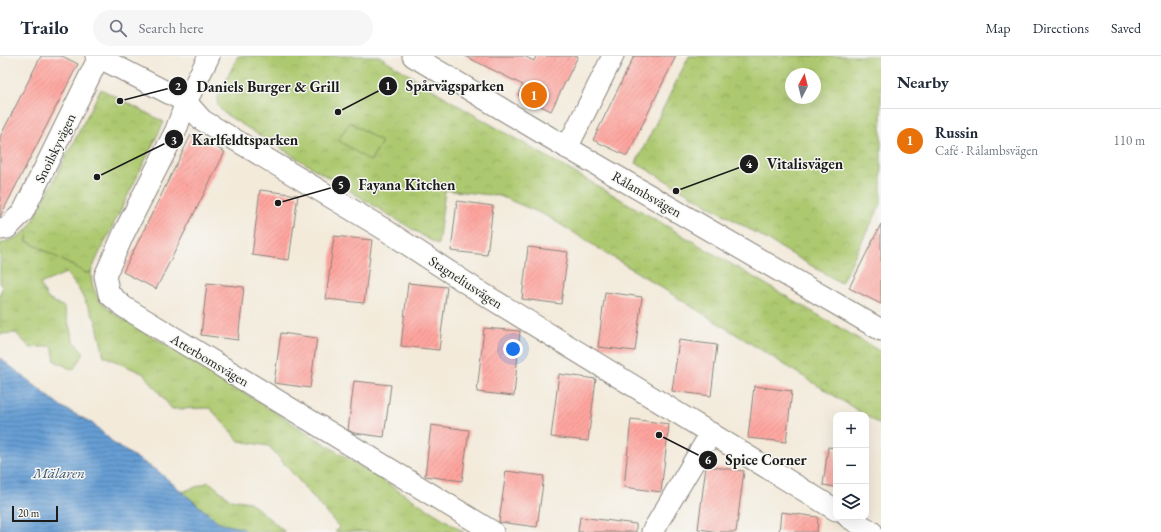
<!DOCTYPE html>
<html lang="en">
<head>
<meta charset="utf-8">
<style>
  :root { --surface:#fff; --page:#f6f6f7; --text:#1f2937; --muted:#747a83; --line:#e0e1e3; --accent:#b5179e }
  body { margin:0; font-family:"EB Garamond",serif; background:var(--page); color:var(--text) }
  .controls { position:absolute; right:12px; bottom:12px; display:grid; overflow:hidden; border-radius:8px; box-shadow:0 4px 16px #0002 }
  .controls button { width:36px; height:36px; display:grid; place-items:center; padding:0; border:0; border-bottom:1px solid var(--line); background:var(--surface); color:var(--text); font:20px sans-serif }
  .compass { position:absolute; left:785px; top:12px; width:36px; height:36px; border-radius:50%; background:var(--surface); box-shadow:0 4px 16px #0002; rotate:7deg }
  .scale { position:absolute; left:12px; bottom:10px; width:46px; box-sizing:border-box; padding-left:4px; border:2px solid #1c1c1c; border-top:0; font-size:11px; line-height:14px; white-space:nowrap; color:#1c1c1c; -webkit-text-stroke:3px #f6f6f2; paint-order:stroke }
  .you { position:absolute; left:513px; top:293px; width:14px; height:14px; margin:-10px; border:3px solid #fff; border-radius:50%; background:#1a73e8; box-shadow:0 0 0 6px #1a73e833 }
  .badge { display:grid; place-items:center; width:26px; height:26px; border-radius:50%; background:var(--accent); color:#fff; font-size:13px; font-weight:700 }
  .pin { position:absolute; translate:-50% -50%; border:2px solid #fff; box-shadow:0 1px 4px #0006 }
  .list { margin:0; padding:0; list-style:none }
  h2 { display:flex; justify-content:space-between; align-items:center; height:52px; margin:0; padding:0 16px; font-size:17px }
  h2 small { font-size:13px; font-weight:400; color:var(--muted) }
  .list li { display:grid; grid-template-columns:26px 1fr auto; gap:12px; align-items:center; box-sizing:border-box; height:64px; padding:0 16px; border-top:1px solid var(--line) }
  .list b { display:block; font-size:15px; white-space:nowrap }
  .list p { margin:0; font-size:13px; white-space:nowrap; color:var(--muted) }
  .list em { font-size:13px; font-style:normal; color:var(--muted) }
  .icon { flex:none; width:22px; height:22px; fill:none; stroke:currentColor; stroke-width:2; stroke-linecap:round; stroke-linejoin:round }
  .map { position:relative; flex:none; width:881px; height:476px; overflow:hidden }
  header { display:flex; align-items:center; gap:24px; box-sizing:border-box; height:56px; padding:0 20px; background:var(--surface); border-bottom:1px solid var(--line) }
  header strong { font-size:19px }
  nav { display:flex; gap:22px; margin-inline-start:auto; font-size:14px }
  .search { width:280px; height:36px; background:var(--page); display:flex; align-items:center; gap:10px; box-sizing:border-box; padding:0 14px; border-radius:22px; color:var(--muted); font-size:15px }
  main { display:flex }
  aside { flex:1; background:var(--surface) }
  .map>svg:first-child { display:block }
  .grass { fill:url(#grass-tufts); stroke:#647246 }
  .park { fill:url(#park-crowns); stroke:#647246; fill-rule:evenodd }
  .pitch { fill:#adc970; stroke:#647246 }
  .water { fill:url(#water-rules); stroke:#415d78 }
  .building { fill:url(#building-hatch) }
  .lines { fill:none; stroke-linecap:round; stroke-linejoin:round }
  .minor-casing { stroke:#88837b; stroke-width:23 }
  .minor { stroke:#fff; stroke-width:21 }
  .labels { text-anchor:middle; stroke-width:3; stroke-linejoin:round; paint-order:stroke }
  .street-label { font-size:14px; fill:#1c1c1c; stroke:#f6f6f2 }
  .water-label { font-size:15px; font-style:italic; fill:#3d566f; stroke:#f6f6f2 }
  .leader { fill:none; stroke:#1c1c1c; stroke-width:1.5 }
  .callout-dot { fill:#1c1c1c; stroke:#f6f6f2; stroke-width:1.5 }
  .mark-label { font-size:12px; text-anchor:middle; font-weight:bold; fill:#fff }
  .callout-label { font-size:15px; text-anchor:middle; font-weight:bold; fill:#1c1c1c; stroke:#f6f6f2; stroke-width:3; stroke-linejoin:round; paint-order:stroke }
</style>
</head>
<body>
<header>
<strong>Trailo</strong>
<div class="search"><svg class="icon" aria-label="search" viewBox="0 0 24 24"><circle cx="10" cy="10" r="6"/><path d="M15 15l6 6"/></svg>Search here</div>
<nav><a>Map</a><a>Directions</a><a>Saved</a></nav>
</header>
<main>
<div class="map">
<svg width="881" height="476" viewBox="0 0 881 476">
  <defs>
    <pattern id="grass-tufts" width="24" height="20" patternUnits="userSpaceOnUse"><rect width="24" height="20" fill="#adc970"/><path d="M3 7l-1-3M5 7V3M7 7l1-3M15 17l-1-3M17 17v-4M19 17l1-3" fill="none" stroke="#94ac60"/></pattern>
    <pattern id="park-crowns" width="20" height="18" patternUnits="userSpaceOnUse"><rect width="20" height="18" fill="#adc970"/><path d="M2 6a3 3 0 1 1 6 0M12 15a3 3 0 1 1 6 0" fill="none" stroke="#94ac60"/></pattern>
    <pattern id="water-rules" width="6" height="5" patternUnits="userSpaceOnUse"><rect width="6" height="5" fill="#669ed4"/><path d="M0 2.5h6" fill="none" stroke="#5380ab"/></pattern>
    <pattern id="building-hatch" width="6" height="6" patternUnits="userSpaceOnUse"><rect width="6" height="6" fill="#fea49e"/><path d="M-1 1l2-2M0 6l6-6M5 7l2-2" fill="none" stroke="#d98d88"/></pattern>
  </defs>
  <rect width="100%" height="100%" fill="#f6f6f2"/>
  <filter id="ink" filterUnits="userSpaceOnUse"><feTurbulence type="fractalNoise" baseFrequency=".025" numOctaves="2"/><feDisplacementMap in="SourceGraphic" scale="8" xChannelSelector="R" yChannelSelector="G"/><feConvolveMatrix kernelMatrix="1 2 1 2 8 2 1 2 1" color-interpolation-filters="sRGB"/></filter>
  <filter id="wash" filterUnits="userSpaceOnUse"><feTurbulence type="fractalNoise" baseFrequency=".012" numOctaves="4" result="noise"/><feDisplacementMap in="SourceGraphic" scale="16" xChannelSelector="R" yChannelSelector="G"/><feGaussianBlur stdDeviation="0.9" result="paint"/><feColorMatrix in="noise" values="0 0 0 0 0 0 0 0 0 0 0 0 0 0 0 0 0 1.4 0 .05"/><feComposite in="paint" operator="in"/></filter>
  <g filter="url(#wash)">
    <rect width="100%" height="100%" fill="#f3eada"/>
    <!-- grass -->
    <g class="grass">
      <path d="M28,173l-1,12 59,32 5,-1c1,22 9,31 26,43l134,82 213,135h-129l4,-5 -70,-81 -30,-5 -29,-33 -38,1 -28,-35 -40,-18 -8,-35 -18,-33 -12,-15 -26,11 8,15 16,8 9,33 11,13 -11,17 -18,-9 -3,-15 -22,2 -14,-15 -16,1v-41l3,-6 -3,-4v-39l18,-7z"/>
      <path d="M209,426l21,17 20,3 35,30h-38l-5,-4 -21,-4 -39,-32z"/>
    </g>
    <!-- park -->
    <g class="park">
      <path d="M238,0h141l85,53 177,102 240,141v73l-334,-209 -47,-20 -55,-6 -7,55 -213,-131 -7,-8 -1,-7z"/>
      <path d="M689,0h192v148l-40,79 -205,-120zM791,18h24v24h-24z"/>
      <path d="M101,33l63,33 -67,136 -6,14 -5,1 -59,-32 1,-12 5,-8z"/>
    </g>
    <!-- pitch -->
    <path class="pitch" d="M350,66l32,20 -12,19 -32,-21z"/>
    <!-- water -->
    <path class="water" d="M0,302l62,49 30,16 24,22 43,27 41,35 21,17 21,4 5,4h-247z"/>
    <g id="blocks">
      <!-- building -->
      <g class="building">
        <path d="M41,0h21l16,8 -78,153v-80z"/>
        <path d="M465,0h59l10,5 2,-5h42l-27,55 -33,-16 5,-10z"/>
        <path d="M634,0h42l-49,100 -34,-16z"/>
        <path d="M191,79l34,17 -69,137 -33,-17z"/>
        <path d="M260,134l38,5 -9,65 -37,-5z"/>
        <path d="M457,145l36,5 -6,49 -36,-4z"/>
        <path d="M881,168v80l-32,-16z"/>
        <path d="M334,180l38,4 -8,63 -38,-4z"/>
        <path d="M528,191l40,5 -7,52 -39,-5z"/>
        <path d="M207,227l37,4 -6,53 -37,-5z"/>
        <path d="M408,227l39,4 -8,63 -38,-4z"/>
        <path d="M605,236l37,5 -7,54 -37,-4z"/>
        <path d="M484,272l36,3 -6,65 -37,-4z"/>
        <path d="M281,277l36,5 -7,50 -36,-5z"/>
        <path d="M679,284l38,5 -6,51 -39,-5z"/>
        <path d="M559,318l37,5 -8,62 -37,-4z"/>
        <path d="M354,325l37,4 -7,52 -30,-4 -6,-3z"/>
        <path d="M754,330l38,5 -6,51 -38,-4z"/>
        <path d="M631,363l38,5 -8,68 -37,-5z"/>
        <path d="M431,369l38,5 -7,51 -37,-5z"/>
        <path d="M828,391l8,1v39l-13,-2z"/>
        <path d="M706,410l38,5 -8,61h-15l-23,-3z"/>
        <path d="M506,415l38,5 -7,51 -38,-5z"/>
        <path d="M781,456l37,5 -1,15h-38z"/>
        <path d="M580,461l56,7v8h-58z"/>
      </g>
    </g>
  </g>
  <g filter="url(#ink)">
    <use href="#blocks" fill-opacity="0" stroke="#88837b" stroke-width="1"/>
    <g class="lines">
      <!-- minor casing -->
      <g class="minor-casing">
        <g id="minor">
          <path d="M96,0l90,46 16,18 182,109 93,61 359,220"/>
          <path d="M209,0l-23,46 -10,28 -52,103 -19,43 4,18 15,13 369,225"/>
          <path d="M413,0l136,81 332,193"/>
          <path d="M567,92l46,-92"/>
          <path d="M0,173l7,-1 16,-16 76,-155"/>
          <path d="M848,461l24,15"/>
          <path d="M652,476l59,-99"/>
        </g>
      </g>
      <!-- minor -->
      <use href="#minor" class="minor"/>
    </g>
  </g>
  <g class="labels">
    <!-- street labels -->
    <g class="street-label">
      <text transform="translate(55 92) rotate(-64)" y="5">Snoilskyvägen</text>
      <text transform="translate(647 138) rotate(30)" y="5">Rålambsvägen</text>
      <text transform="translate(466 226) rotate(33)" y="5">Stagneliusvägen</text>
      <text transform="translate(210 304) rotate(31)" y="5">Atterbomsvägen</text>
    </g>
    <!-- water labels -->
    <g class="water-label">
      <text x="59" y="422">Mälaren</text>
    </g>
  </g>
  <!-- callouts -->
  <path class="leader" d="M338 56L388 30M120 45L178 30M97 121L174 83M676 135L749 108M278 147L341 129M659 379L708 404"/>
  <g class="callout-dot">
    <circle cx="338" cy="56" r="4"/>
    <circle cx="120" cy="45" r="4"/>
    <circle cx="97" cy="121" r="4"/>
    <circle cx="676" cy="135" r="4"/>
    <circle cx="278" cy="147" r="4"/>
    <circle cx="659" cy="379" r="4"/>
    <circle cx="388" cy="30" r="10"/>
    <circle cx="178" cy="30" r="10"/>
    <circle cx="174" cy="83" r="10"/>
    <circle cx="749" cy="108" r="10"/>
    <circle cx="341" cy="129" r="10"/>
    <circle cx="708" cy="404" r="10"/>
  </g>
  <g class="mark-label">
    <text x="388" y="34">1</text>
    <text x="178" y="34">2</text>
    <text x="174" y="88">3</text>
    <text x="749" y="112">4</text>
    <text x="341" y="133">5</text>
    <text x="708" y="408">6</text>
  </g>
  <g class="callout-label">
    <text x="455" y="35">Spårvägsparken</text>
    <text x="268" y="36">Daniels Burger &amp; Grill</text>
    <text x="245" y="89">Karlfeldtsparken</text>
    <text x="805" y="113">Vitalisvägen</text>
    <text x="407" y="134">Fayana Kitchen</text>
    <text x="766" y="409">Spice Corner</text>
  </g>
</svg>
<div class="controls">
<button>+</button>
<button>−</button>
<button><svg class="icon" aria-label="layers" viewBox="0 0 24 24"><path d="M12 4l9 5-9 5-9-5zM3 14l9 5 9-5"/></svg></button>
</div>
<svg class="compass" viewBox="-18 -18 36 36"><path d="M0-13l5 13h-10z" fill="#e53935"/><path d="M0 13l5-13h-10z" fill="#747a83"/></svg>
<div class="scale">20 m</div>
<div class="you"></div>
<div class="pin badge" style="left:534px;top:39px;background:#e8710a">1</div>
</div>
<aside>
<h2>Nearby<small></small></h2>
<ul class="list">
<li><span class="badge" style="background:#e8710a">1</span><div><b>Russin</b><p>Café · Rålambsvägen</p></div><em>110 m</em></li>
</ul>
</aside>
</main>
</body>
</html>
